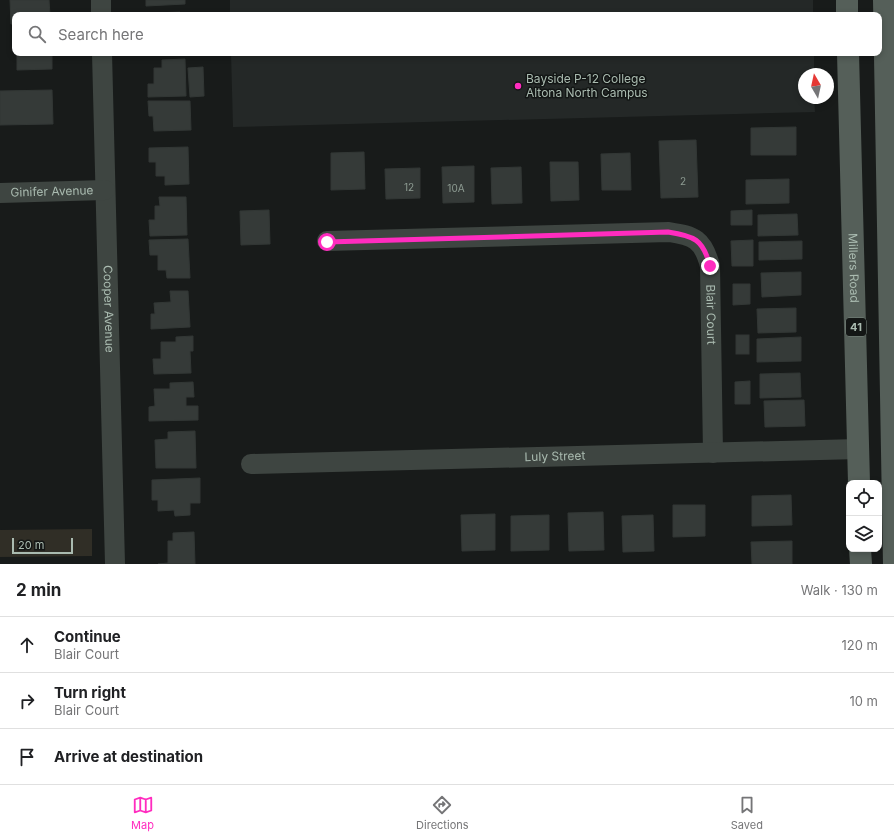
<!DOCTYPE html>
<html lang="en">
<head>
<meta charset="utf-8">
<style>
  :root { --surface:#fff; --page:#f6f6f6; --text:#202124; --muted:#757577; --line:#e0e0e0; --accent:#ff2cbf }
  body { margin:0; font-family:Inter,sans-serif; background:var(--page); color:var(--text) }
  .controls { position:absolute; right:12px; bottom:12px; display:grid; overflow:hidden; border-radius:8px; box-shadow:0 2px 6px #0003 }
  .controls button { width:36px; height:36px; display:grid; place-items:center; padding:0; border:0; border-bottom:1px solid var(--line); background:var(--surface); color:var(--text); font:20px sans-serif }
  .compass { position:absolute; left:798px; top:68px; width:36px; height:36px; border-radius:50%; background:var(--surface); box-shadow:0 2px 6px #0003; rotate:351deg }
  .scale { position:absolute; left:12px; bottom:10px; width:61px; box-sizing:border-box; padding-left:4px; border:2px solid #aabbb0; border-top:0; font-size:11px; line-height:14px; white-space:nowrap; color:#aabbb0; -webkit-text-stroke:3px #131615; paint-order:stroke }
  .stop { position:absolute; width:12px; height:12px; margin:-9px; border:3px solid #ff2cbf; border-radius:50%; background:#fff }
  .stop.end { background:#ff2cbf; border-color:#fff; box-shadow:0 1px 4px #0008 }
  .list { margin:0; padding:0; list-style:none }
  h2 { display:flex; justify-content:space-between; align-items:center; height:52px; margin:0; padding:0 16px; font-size:17px }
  h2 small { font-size:13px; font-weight:400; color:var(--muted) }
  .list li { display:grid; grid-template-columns:26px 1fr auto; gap:12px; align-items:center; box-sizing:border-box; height:56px; padding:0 16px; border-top:1px solid var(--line) }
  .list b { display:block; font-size:15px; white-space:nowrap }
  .list p { margin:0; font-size:13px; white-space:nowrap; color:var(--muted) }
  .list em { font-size:13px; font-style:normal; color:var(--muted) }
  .icon { flex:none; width:22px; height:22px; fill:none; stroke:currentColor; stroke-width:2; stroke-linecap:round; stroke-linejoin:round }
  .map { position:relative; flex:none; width:894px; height:564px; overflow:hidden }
  .search { position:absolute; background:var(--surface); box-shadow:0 2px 6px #0003; left:12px; right:12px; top:12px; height:44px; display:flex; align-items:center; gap:10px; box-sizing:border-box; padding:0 14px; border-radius:8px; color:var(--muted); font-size:15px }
  .sheet { height:220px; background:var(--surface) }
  nav { display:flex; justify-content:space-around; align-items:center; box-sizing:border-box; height:56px; border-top:1px solid var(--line); background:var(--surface); font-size:11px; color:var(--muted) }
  nav a { display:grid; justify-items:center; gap:2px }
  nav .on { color:var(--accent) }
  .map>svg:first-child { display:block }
  .built { fill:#242827 }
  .green { fill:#302e26 }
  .building { fill:#353a38; stroke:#323735 }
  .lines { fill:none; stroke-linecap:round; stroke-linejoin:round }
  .street { stroke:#3e4541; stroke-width:20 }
  .primary { stroke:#555f59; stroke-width:22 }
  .route { stroke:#ff2cbf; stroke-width:5 }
  .poi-dot { fill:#ff2cbf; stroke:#131615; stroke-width:1.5 }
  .labels { text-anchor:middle; stroke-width:3; stroke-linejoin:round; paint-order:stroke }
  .number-label { font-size:10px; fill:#8d9b92 }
  .shield { fill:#131615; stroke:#7d8a82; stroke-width:1 }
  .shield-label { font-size:11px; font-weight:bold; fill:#aabbb0 }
  .poi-label { font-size:12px; fill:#aabbb0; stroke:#131615; text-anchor:start }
  .street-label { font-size:12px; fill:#aabbb0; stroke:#131615 }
</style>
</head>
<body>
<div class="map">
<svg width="894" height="564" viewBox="0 0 894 564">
  <rect width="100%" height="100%" fill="#181b1a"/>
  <!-- built -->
  <g class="built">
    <rect x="230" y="0" width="583" height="15"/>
    <path d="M231,53h583v21h-10v24h10l1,14 -582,15z"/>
  </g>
  <!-- green -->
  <path class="green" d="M92,529v27l-92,1v-27z"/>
  <!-- building -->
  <g class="building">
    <path d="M10,0h39l1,15h-35v9h-4z"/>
    <path d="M146,0h39v4l-39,2z"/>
    <path d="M180,12l1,3h-25l-1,-2z"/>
    <path d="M17,53h35v16l-35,1z"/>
    <path d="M185,59l1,37 -38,1v-13h6v-16h8v-8z"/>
    <path d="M203,67l1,29 -14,1 -2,-29z"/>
    <path d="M52,90l1,34 -53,1v-34z"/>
    <path d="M148,101h42l1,29 -37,1 -1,-15h-4z"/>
    <path d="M796,127v28h-45v-27z"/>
    <path d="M696,140l2,57 -37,1 -2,-57z"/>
    <path d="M188,147l1,37 -24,1v-9h-9v-14h-7v-14z"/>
    <path d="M364,152l1,37 -34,1v-37z"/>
    <path d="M630,153l1,37h-29l-1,-36z"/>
    <path d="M550,162h28l1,38 -28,1z"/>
    <path d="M474,166v36l-31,1 -1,-36z"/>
    <path d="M521,167l1,36 -30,1 -1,-36z"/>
    <path d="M420,168v30l-34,1 -1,-30z"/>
    <path d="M789,179v24l-43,1v-24z"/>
    <path d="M159,197h27l1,38 -37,1 -1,-16h6v-14h5z"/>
    <path d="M269,210l1,34 -29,1 -1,-34z"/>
    <path d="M752,210v15h-21v-14z"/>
    <path d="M797,214l1,21 -40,1v-21z"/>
    <path d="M188,239l2,39h-23l-1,-8h-8v-15h-8l-1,-15z"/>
    <path d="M753,240v26h-21l-1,-25z"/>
    <path d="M802,241v18l-43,1v-18z"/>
    <path d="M801,272v23l-39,2 -1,-24z"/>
    <path d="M733,284h17v20l-17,1z"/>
    <path d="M170,291h18l2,36 -39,2v-15h4l-1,-11 17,-1z"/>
    <path d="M796,308v24l-38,1 -1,-24z"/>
    <rect x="736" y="335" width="13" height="19"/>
    <path d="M193,336v15h-3l1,22 -37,1 -1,-15h8v-17h15v-5z"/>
    <path d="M801,337v24l-44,1v-23z"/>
    <path d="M800,373l1,24 -41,1v-24z"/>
    <path d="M750,381v23h-15v-22z"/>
    <path d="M193,382l1,15h-8v9h12v14l-49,1v-14l6,-1 -1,-17h16v-6z"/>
    <path d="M804,400l1,26 -40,1 -1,-26z"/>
    <path d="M195,431l1,37h-40l-1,-28 13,-1v-7z"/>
    <path d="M200,478v25h-10v12l-15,1 -1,-6 -16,1v-11h-6v-20z"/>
    <path d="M791,495l1,30 -40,1v-30z"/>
    <path d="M673,505h32v31l-32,1z"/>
    <path d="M603,512l1,38 -35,1 -1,-38z"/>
    <path d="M495,514v36l-33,1 -1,-36z"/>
    <path d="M549,515v35l-38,1v-35z"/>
    <path d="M653,515l1,36 -31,1 -1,-36z"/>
    <path d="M194,532l1,32h-37l10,-1v-22h5v-8z"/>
    <path d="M792,541v23h-40l-1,-22z"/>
  </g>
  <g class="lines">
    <!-- street -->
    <g class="street">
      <path d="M101,0v15"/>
      <path id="s1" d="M102,53l13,511"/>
      <path id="s2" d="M0,193l105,-3"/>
      <path id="s3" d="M327,241l342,-9c25,4 34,7 41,34l3,187"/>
      <path id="s4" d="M251,464l608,-15"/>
    </g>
    <!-- primary -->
    <g class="primary">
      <path d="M847,0v15"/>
      <path d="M884,0l10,564"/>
      <path id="s5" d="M848,53l11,430"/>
      <path d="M860,549l1,15"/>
    </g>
  </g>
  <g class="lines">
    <!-- route -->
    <path class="route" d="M327,242l341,-10c26,4 35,7 42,34"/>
  </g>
  <!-- markers -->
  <circle class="poi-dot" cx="518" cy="86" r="4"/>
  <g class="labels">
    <!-- number labels -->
    <g class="number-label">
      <text x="683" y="185">2</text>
      <text x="409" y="191">12</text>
      <text x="456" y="192">10A</text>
    </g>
    <!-- shield labels -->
    <rect class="shield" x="846" y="318" width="20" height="18" rx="3"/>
    <g class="shield-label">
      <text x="856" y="331">41</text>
    </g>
    <!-- poi labels -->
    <g class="poi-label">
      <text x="526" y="83">Bayside P-12 College<tspan x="526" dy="14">Altona North Campus</tspan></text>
    </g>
    <!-- street labels -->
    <g class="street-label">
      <text dy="4" stroke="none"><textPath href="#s2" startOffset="52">Ginifer Avenue</textPath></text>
      <text dy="4" stroke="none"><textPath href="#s5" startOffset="215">Millers Road</textPath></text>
      <text dy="4" stroke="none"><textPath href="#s1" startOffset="256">Cooper Avenue</textPath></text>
      <text dy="4" stroke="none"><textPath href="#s3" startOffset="449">Blair Court</textPath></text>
      <text dy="4" stroke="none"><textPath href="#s4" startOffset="304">Luly Street</textPath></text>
    </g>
  </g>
</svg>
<div class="controls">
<button><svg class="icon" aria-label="locate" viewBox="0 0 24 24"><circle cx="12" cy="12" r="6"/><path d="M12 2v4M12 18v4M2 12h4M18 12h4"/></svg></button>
<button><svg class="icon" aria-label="layers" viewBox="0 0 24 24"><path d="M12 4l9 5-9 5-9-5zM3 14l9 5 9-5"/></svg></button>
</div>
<svg class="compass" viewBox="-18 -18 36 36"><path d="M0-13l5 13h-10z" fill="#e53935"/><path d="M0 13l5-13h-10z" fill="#757577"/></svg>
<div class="scale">20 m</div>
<div class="stop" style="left:327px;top:242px"></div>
<div class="stop end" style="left:710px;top:266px"></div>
<div class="search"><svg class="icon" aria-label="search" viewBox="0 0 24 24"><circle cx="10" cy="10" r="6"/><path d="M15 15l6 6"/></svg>Search here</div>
</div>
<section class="sheet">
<h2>2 min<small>Walk · 130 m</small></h2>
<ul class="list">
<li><svg class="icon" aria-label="ahead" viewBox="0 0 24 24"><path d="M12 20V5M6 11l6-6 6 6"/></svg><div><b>Continue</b><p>Blair Court</p></div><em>120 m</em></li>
<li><svg class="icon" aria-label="right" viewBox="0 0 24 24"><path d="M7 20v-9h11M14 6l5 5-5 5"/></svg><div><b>Turn right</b><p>Blair Court</p></div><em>10 m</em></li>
<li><svg class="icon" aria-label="arrive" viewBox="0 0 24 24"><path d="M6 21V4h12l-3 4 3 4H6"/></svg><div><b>Arrive at destination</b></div></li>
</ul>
</section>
<nav>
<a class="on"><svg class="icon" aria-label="map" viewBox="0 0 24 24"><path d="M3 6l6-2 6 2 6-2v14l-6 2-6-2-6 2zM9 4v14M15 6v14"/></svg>Map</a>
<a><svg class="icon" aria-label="directions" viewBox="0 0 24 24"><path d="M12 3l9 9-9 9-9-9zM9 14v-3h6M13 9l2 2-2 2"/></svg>Directions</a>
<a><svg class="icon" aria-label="saved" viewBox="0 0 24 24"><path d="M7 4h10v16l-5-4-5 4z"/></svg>Saved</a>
</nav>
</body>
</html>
